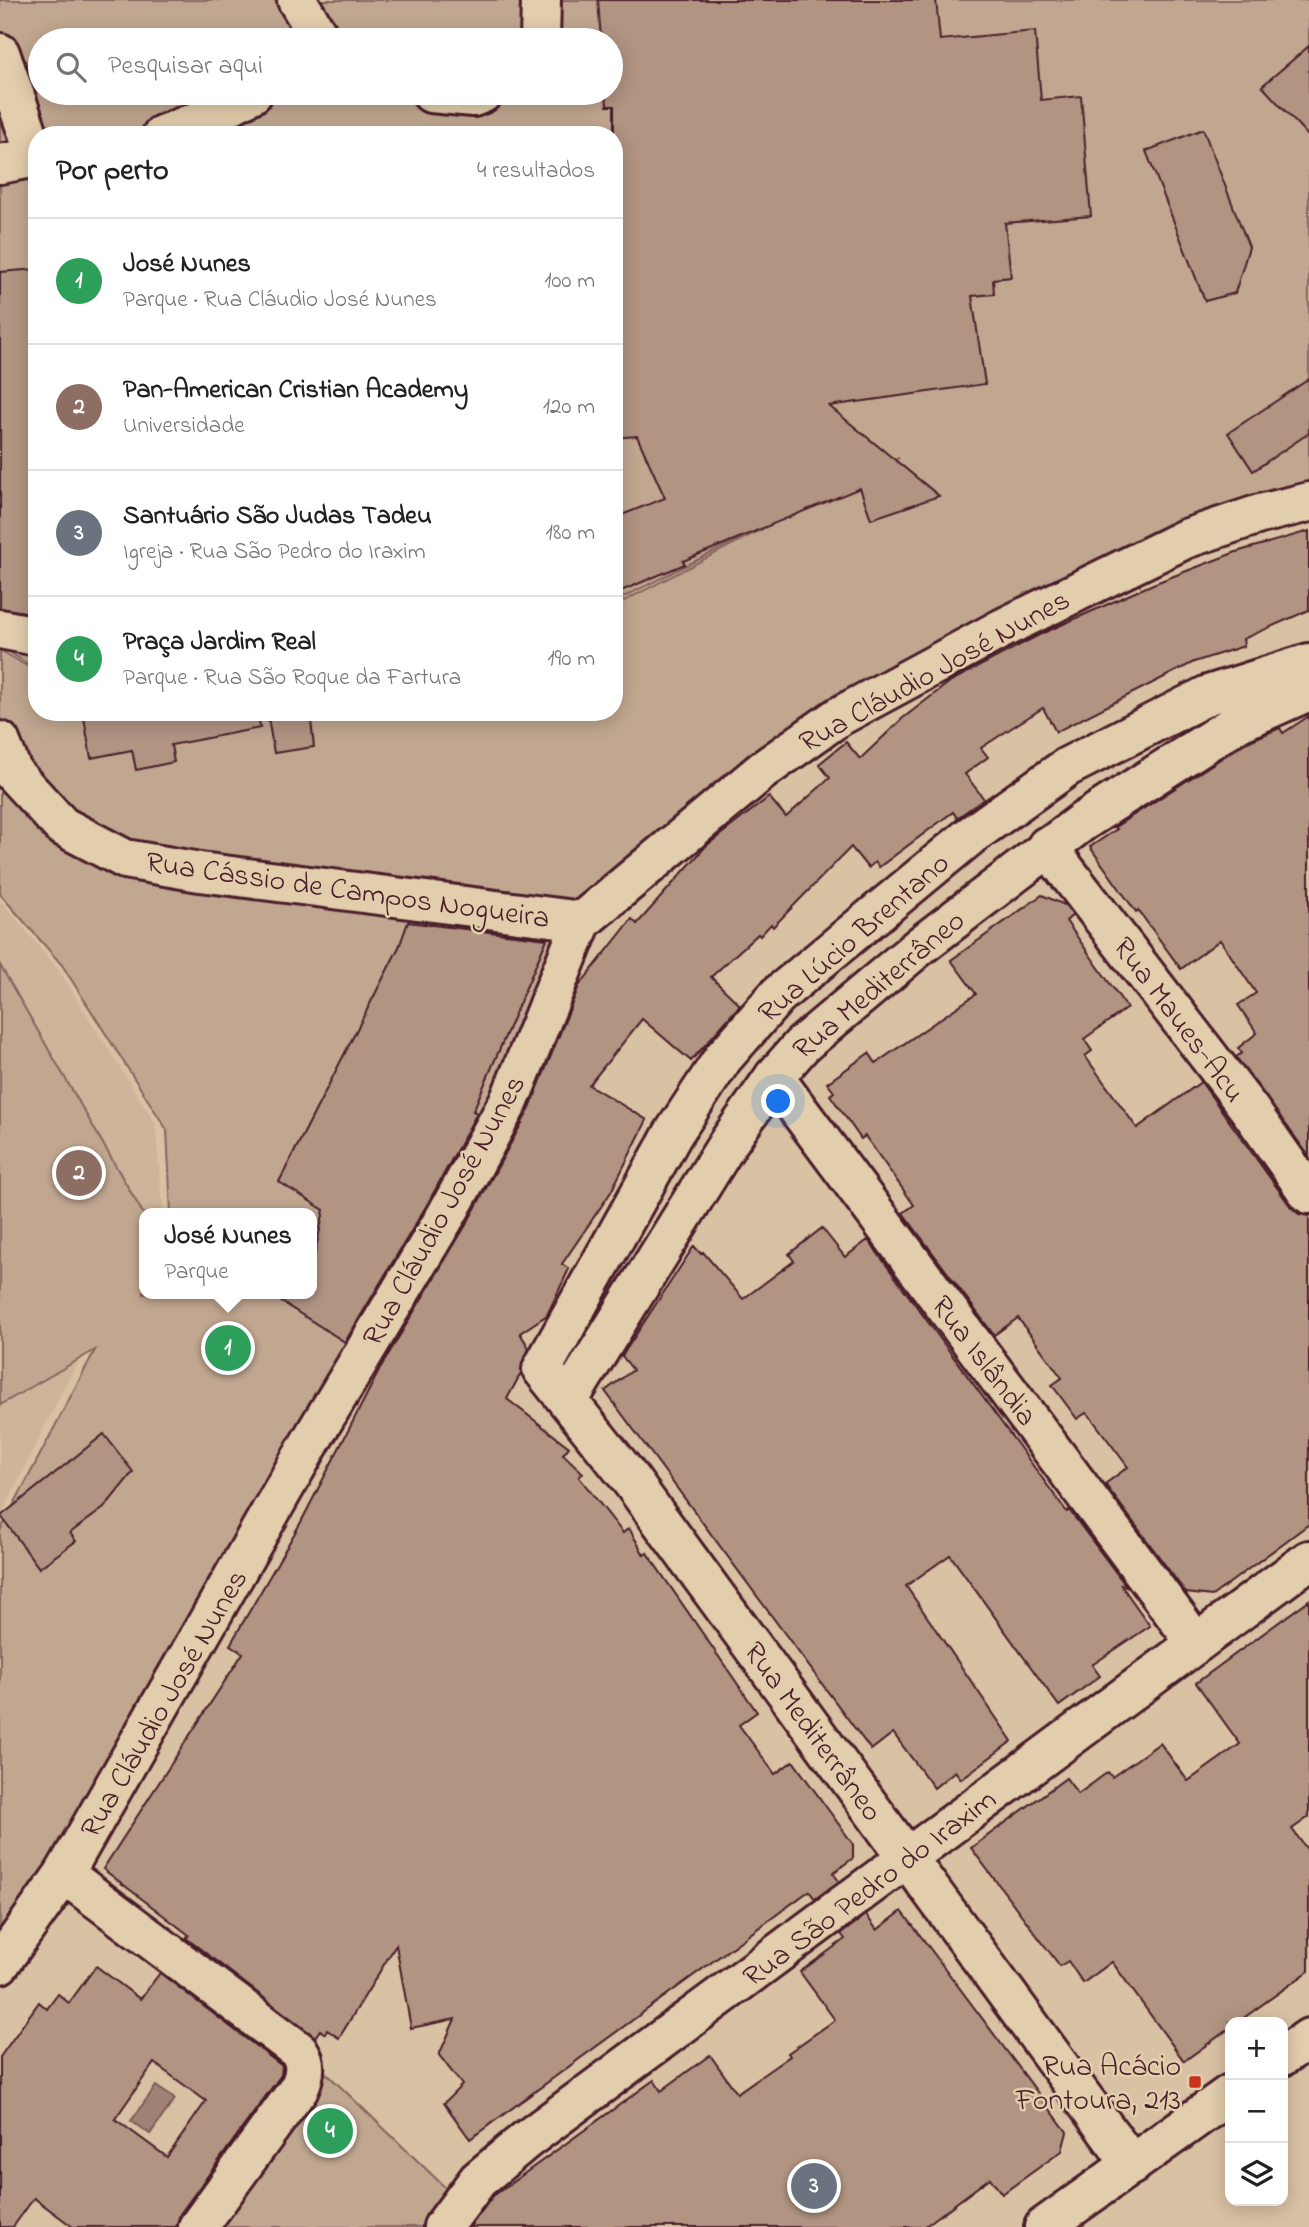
<!DOCTYPE html>
<html lang="pt">
<head>
<meta charset="utf-8">
<style>
  :root { --surface:#fff; --page:#f6f6f6; --text:#222; --muted:#767676; --line:#e0e0e0; --accent:#7c3aed }
  body { margin:0; font-family:"Indie Flower",sans-serif; background:var(--page); color:var(--text) }
  .controls { position:absolute; right:21px; bottom:21px; display:grid; overflow:hidden; border-radius:14px; box-shadow:0 4px 18px #0003 }
  .controls button { width:63px; height:63px; display:grid; place-items:center; padding:0; border:0; border-bottom:2px solid var(--line); background:var(--surface); color:var(--text); font:35px sans-serif }
  .you { position:absolute; left:779px; top:1102px; width:24px; height:24px; margin:-18px; border:5px solid #fff; border-radius:50%; background:#1a73e8; box-shadow:0 0 0 10px #1a73e833 }
  .badge { display:grid; place-items:center; width:46px; height:46px; border-radius:50%; background:var(--accent); color:#fff; font-size:23px; font-weight:700 }
  .pin { position:absolute; translate:-50% -50%; border:4px solid #fff; box-shadow:0 2px 7px #0006 }
  .popup { position:absolute; left:139px; top:1208px; width:178px; height:91px; box-sizing:border-box; display:grid; place-content:center; border-radius:14px; background:var(--surface); filter:drop-shadow(0 2px 5px #0005); font-size:23px; white-space:nowrap; color:var(--muted) }
  .popup b { font-size:26px; color:var(--text) }
  .popup::after { content:''; position:absolute; left:50%; top:100%; margin-left:-14px; border:14px solid transparent; border-top-color:var(--surface) }
  .list { margin:0; padding:0; list-style:none }
  h2 { display:flex; justify-content:space-between; align-items:center; height:91px; margin:0; padding:0 28px; font-size:30px }
  h2 small { font-size:23px; font-weight:400; color:var(--muted) }
  .list li { display:grid; grid-template-columns:46px 1fr auto; gap:21px; align-items:center; box-sizing:border-box; height:126px; padding:0 28px; border-top:2px solid var(--line) }
  .list b { display:block; font-size:26px; white-space:nowrap }
  .list p { margin:0; font-size:23px; white-space:nowrap; color:var(--muted) }
  .list em { font-size:23px; font-style:normal; color:var(--muted) }
  .icon { flex:none; width:38px; height:38px; fill:none; stroke:currentColor; stroke-width:2; stroke-linecap:round; stroke-linejoin:round }
  .map { position:relative; flex:none; width:1309px; height:2227px; overflow:hidden }
  .search { position:absolute; background:var(--surface); box-shadow:0 4px 18px #0003; left:28px; top:28px; width:595px; height:77px; display:flex; align-items:center; gap:18px; box-sizing:border-box; padding:0 24px; border-radius:38px; color:var(--muted); font-size:26px }
  .panel { position:absolute; background:var(--surface); box-shadow:0 4px 18px #0003; left:28px; top:126px; width:595px; height:595px; border-radius:28px }
  .map>svg:first-child { display:block }
  .built { fill:#cdb49a }
  .green { fill:#c1a790; stroke:#86635e; stroke-width:2; fill-rule:evenodd }
  .water { fill:#a08174; stroke:#7e5a57; stroke-width:2 }
  .building { fill:#b19482; stroke:#4a1f2b; stroke-width:2; fill-rule:evenodd }
  .lines { fill:none; stroke-linecap:round; stroke-linejoin:round }
  .minor-casing { stroke:#4a1f2b; stroke-width:44 }
  .minor { stroke:#e2cdac; stroke-width:38 }
  .poi-dot { fill:#c8321e; stroke:#e2cdac; stroke-width:2.5 }
  .labels { text-anchor:middle; stroke-width:5; stroke-linejoin:round; paint-order:stroke }
  .street-label { font-size:30px; fill:#4a1f2b; stroke:#e2cdac }
  .poi-label { font-size:30px; fill:#4a1f2b; stroke:#e2cdac; text-anchor:end }
</style>
</head>
<body>
<div class="map">
<svg width="1309" height="2227" viewBox="0 0 1309 2227">
  <rect width="100%" height="100%" fill="#d9c2a4"/>
  <filter id="ink" filterUnits="userSpaceOnUse"><feTurbulence type="fractalNoise" baseFrequency=".0143" numOctaves="2"/><feDisplacementMap in="SourceGraphic" scale="14" xChannelSelector="R" yChannelSelector="G"/><feConvolveMatrix kernelMatrix="1 2 1 2 8 2 1 2 1" color-interpolation-filters="sRGB"/></filter>
  <g filter="url(#ink)">
    <!-- built -->
    <path class="built" d="M0,900l60,72 95,151 8,90h-19v41l-76,126 -68,137z"/>
    <!-- green -->
    <g class="green">
      <path d="M0,0h1309v501l-301,122 -413,280 -467,-47 -62,-34 -66,-96v-76l37,22v40h577v-106l285,-148 -285,144v-467h-577v535l-37,-24zM40,40h571v53h-571z"/>
      <path d="M0,752l60,79 509,93 -75,183 -494,842v-418l95,-181 -95,55v-440l144,250v79h168v-81h-141l-4,-83 -105,-165 -62,-71z"/>
      <path d="M320,2067l132,127 -19,33h-230z"/>
    </g>
    <!-- water -->
    <path class="water" d="M156,2086l19,13 -25,35 -19,-13z"/>
    <!-- building -->
    <g class="building">
      <path d="M598,0h338l4,40 95,-9 6,69 40,-4 10,120 -86,7 6,54 -18,2 1,15 -22,2 13,88 -156,22 110,90 -68,23 -11,-31 -177,73 2,3 -71,30v-76l51,-20 -28,-62 -23,2v-332h-7l-1,-13h5v-53h-10z"/>
      <path d="M1309,46v91l-47,-51z"/>
      <path d="M1203,129l46,118 -14,46 -30,8 -59,-150z"/>
      <path d="M37,269v345l-37,-6v-336z"/>
      <path d="M1309,379v54l-56,38 -25,-38z"/>
      <path d="M1309,531v79l-66,29 1,7 -50,16 -138,70 -13,-24 -27,17 -35,23 7,9 -23,17 19,25 -27,19 -4,-6 -74,55 -4,-5 -7,6 -17,-21 -78,80 -2,-3 -11,12 -2,-2 -47,43 29,28 -49,56 -49,-42 -53,66 58,35 -36,72 -49,72 7,5 -22,46 -27,18 9,15 -8,25 -14,26 62,48 -6,7 20,19 -4,4 44,56 6,-5 15,27 3,-2 110,159 -18,13 36,49 18,-13 60,83v14l-20,15 6,8 -24,18 -6,-8 -339,248 -26,-36 18,-18 -23,-30 16,-36 -44,9 -15,-83 -57,93 -12,-8 -2,4 -5,-4 -5,7 -129,-99 3,-3 -86,-66 140,-216 -13,-8 71,-123 81,-157 84,-140 63,-115 50,-124 53,-67 5,5 69,-78 63,-49 17,20 44,-39 -11,-14 27,-22 14,17 43,-41 48,-37 90,-47 112,-50 83,-32z"/>
      <path d="M83,712h175l2,16 -89,17 3,17 -38,8 -4,-20 -41,8z"/>
      <path d="M267,712h43l4,35 -40,6z"/>
      <path d="M1309,716v440l-73,-99 6,-4 -4,-5 19,-15 -19,-28 18,-12 -36,-53 -39,29 -43,-59 -2,2 -46,-65 27,-18 -2,-2 130,-84 35,-15 3,5z"/>
      <path d="M1042,895l23,10 8,10 -7,6 61,87 -43,31 8,12 -7,5 52,72 64,-46 90,125 8,7 10,2v308l-97,72 -26,-3 -81,-109 23,-17 -39,-52 -3,-2 -9,6 -25,-34 10,-7 -44,-60 -24,17 -91,-122 11,-8 -49,-69 -4,3 -31,-44 4,-3 -7,-9 42,-30 7,10 100,-69 -25,-34z"/>
      <path d="M408,922l139,17 -74,172 4,2 -49,90 -83,139 -76,-48h43v-27l12,-57 -45,-28 120,-235z"/>
      <path d="M822,1228l23,29 23,-17 199,272 2,-2 57,76 -5,-1 29,41 -58,39 8,11 -41,30 -109,-151 -44,31 106,155 -51,38 -6,-8 -21,17 -41,-55 -22,17 -266,-359 28,-21 -11,-14 72,-110 7,8 2,-2 40,47 51,-38 -5,-7z"/>
      <path d="M104,1434l29,38 -29,36 -34,25 6,8 -37,27 -38,-52z"/>
      <path d="M1309,1600v217l-17,12 17,23v119l-71,51h-8v6l-46,33 -72,-99 -29,21 -15,-22 -8,5 -89,-118 95,-70 12,16 30,-22 4,5 48,-34 28,38 52,-37 -44,-61z"/>
      <path d="M902,1911l165,221 -5,19 -60,43 -12,-16 -66,49h-454l23,-31 161,-116 7,11 49,-36 27,38 53,-37 -2,-3 47,-33 -35,-48 45,-33 -4,-5 25,-19 11,15z"/>
      <path d="M96,1966l44,33 20,-26 122,93 -1,9 -101,139 -4,13h-103l-39,-29 -21,29h-13v-170l39,-55 8,7 11,-15 11,9zM154,2063l52,38 -39,56 -52,-38z"/>
    </g>
    <g class="lines">
      <!-- minor casing -->
      <g class="minor-casing">
        <g id="minor">
          <path d="M297,0l24,40"/>
          <path d="M540,40l1,-40"/>
          <path d="M0,53l36,104"/>
          <path d="M431,93l42,4 10,-4"/>
          <path d="M162,135l46,-18 45,-24"/>
          <path d="M0,164l37,-7"/>
          <path d="M0,629l37,7"/>
          <path d="M0,741l13,32 49,53 63,33 75,13 382,49"/>
          <path d="M1047,846l202,263 60,85"/>
          <path d="M774,1077l422,566"/>
          <path d="M568,1401l160,-258 46,-66 28,-32 118,-99 162,-124 153,-98 74,-33"/>
          <path d="M64,1874l235,177c8,12 6,24 0,37l-101,139"/>
          <path d="M0,1964l64,-90 251,-440 132,-220 63,-115 72,-178 181,-151 75,-53 165,-89 182,-89 75,-25 49,-12"/>
          <path d="M1283,2056l26,-18"/>
          <path d="M1132,2165l-505,-690 -85,-106 131,-235 50,-76 55,-63 192,-159 97,-69 141,-72 101,-32"/>
          <path d="M443,2227l35,-47 48,-40 783,-580"/>
          <path d="M1044,2227l186,-133"/>
        </g>
      </g>
      <!-- minor -->
      <use href="#minor" class="minor"/>
    </g>
  </g>
  <!-- markers -->
  <rect class="poi-dot" x="1188" y="2075" width="14" height="14" rx="3.5"/>
  <g class="labels">
    <!-- street labels -->
    <g class="street-label">
      <text transform="translate(934 670) rotate(-29)" y="10">Rua Cláudio José Nunes</text>
      <text transform="translate(348 889) rotate(8)" y="10">Rua Cássio de Campos Nogueira</text>
      <text transform="translate(853 937) rotate(-41)" y="10">Rua Lúcio Brentano</text>
      <text transform="translate(878 984) rotate(-40)" y="10">Rua Mediterrâneo</text>
      <text transform="translate(1180 1019) rotate(53)" y="10">Rua Maues-Acu</text>
      <text transform="translate(443 1210) rotate(-61)" y="10">Rua Cláudio José Nunes</text>
      <text transform="translate(985 1360) rotate(53)" y="10">Rua Islândia</text>
      <text transform="translate(163 1703) rotate(-60)" y="10">Rua Cláudio José Nunes</text>
      <text transform="translate(814 1731) rotate(54)" y="10">Rua Mediterrâneo</text>
      <text transform="translate(869 1887) rotate(-37)" y="10">Rua São Pedro do Iraxim</text>
    </g>
    <!-- poi labels -->
    <g class="poi-label">
      <text x="1181" y="2075">Rua Acácio<tspan x="1181" dy="34">Fontoura, 213</tspan></text>
    </g>
  </g>
</svg>
<div class="controls">
<button>+</button>
<button>−</button>
<button><svg class="icon" aria-label="layers" viewBox="0 0 24 24"><path d="M12 4l9 5-9 5-9-5zM3 14l9 5 9-5"/></svg></button>
</div>
<div class="you"></div>
<div class="pin badge" style="left:228px;top:1348px;background:#2e9e5b">1</div>
<div class="popup"><b>José Nunes</b>Parque</div>
<div class="pin badge" style="left:79px;top:1173px;background:#8d6e63">2</div>
<div class="pin badge" style="left:814px;top:2186px;background:#6b7280">3</div>
<div class="pin badge" style="left:330px;top:2131px;background:#2e9e5b">4</div>
<div class="search"><svg class="icon" aria-label="search" viewBox="0 0 24 24"><circle cx="10" cy="10" r="6"/><path d="M15 15l6 6"/></svg>Pesquisar aqui</div>
<section class="panel">
<h2>Por perto<small>4 resultados</small></h2>
<ul class="list">
<li><span class="badge" style="background:#2e9e5b">1</span><div><b>José Nunes</b><p>Parque · Rua Cláudio José Nunes</p></div><em>100 m</em></li>
<li><span class="badge" style="background:#8d6e63">2</span><div><b>Pan-American Cristian Academy</b><p>Universidade</p></div><em>120 m</em></li>
<li><span class="badge" style="background:#6b7280">3</span><div><b>Santuário São Judas Tadeu</b><p>Igreja · Rua São Pedro do Iraxim</p></div><em>180 m</em></li>
<li><span class="badge" style="background:#2e9e5b">4</span><div><b>Praça Jardim Real</b><p>Parque · Rua São Roque da Fartura</p></div><em>190 m</em></li>
</ul>
</section>
</div>
</body>
</html>
